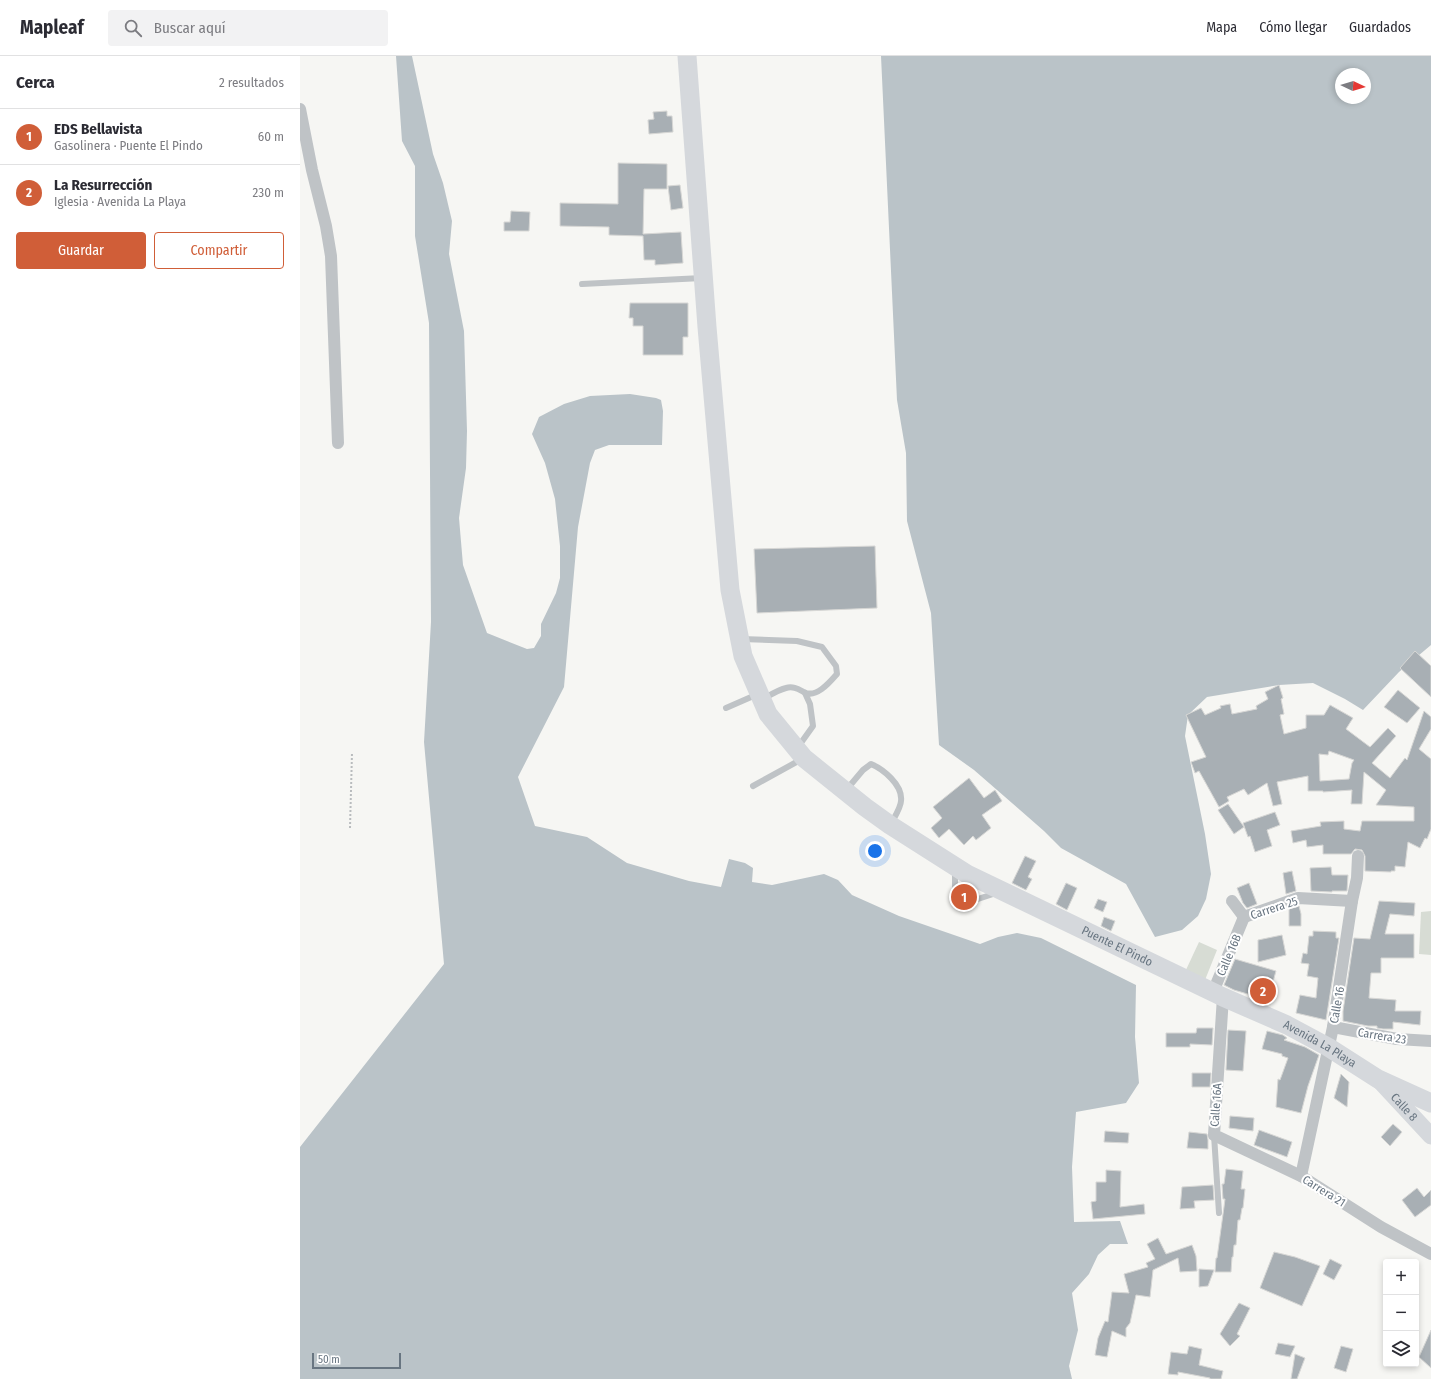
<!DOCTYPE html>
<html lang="es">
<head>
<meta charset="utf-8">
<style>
  :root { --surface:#fff; --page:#f2f2f3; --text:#2b2b33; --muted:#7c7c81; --line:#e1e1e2; --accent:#d05e38 }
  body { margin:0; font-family:"Fira Sans Condensed",sans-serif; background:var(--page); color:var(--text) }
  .controls { position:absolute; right:12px; bottom:12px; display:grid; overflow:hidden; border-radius:4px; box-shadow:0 2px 6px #0003 }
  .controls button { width:36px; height:36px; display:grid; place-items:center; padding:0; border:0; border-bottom:1px solid var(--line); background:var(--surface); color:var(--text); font:20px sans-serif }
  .compass { position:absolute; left:1035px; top:12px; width:36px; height:36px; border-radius:50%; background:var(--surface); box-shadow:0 2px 6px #0003; rotate:94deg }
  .scale { position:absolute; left:12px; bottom:10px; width:89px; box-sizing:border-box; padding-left:4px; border:2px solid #687581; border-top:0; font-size:11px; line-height:14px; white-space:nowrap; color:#687581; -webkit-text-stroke:3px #fff; paint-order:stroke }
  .you { position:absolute; left:575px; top:795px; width:14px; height:14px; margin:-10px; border:3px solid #fff; border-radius:50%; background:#1a73e8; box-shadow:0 0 0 6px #1a73e833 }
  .badge { display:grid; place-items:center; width:26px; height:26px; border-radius:50%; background:var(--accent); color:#fff; font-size:13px; font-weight:700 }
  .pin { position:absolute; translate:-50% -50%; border:2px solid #fff; box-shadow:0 1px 4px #0006 }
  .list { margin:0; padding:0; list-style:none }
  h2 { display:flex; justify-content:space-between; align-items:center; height:52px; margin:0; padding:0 16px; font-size:17px }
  h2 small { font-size:13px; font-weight:400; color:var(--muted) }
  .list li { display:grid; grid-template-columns:26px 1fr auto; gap:12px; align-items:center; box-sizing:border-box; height:56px; padding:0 16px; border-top:1px solid var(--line) }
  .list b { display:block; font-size:15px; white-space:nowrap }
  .list p { margin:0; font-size:13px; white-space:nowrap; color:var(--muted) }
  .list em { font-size:13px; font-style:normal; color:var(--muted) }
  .actions { display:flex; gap:8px; padding:12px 16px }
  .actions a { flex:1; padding:9px 0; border:1px solid var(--accent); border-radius:4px; text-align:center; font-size:14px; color:var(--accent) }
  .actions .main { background:var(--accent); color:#fff }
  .icon { flex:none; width:22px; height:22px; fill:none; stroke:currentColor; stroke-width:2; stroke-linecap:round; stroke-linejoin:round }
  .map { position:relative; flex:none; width:1131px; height:1323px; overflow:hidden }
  header { display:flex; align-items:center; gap:24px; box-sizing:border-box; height:56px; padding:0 20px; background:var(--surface); border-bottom:1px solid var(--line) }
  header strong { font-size:19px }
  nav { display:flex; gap:22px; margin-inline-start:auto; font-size:14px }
  .search { width:280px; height:36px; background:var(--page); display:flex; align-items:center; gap:10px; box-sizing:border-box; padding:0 14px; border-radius:4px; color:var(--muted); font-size:15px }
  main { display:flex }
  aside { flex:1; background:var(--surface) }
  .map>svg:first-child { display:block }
  .green { fill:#d7dcd4 }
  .water { fill:#bac3c8; fill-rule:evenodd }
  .building { fill:#a8afb4; stroke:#d7d7d5; fill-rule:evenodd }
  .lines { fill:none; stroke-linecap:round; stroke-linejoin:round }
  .path { stroke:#b9bcbe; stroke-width:2; stroke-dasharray:2 2; stroke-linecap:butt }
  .lane { stroke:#bfc3c6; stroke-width:6 }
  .street { stroke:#bfc3c6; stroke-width:12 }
  .secondary { stroke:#d5d8dc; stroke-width:17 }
  .primary { stroke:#d5d8dc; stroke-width:19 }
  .labels { text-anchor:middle; stroke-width:4; stroke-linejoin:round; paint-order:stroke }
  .street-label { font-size:12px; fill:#687581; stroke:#fff }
</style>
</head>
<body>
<header>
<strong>Mapleaf</strong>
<div class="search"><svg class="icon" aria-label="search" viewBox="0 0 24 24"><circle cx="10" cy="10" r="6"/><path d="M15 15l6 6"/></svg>Buscar aquí</div>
<nav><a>Mapa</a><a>Cómo llegar</a><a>Guardados</a></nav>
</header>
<main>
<aside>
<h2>Cerca<small>2 resultados</small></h2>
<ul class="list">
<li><span class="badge">1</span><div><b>EDS Bellavista</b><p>Gasolinera · Puente El Pindo</p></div><em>60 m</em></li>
<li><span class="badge">2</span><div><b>La Resurrección</b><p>Iglesia · Avenida La Playa</p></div><em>230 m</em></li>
</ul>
<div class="actions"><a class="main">Guardar</a><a>Compartir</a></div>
</aside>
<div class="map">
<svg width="1131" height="1323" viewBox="0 0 1131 1323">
  <rect width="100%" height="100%" fill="#f6f6f3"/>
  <!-- green -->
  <g class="green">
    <path d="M1131,855v44l-12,-1 2,-42z"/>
    <path d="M899,886l18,8 -12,30 -20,-8z"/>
  </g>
  <!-- water -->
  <g class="water">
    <path d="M96,0h16l21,98 10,29 9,38 -3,33 15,77 3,100 -1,37 -7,50 4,47 24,68 40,16 7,-1 7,-12v-12l15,-31 4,-15v-32l-5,-47 -10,-36 -13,-29 7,-17 25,-13 26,-8 40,-2 26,4 5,2 2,11 -1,34h-53l-14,5 -5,13 -12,64 -14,160 -46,90 17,49 52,11 40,26 62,18 32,6 8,-28 16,4 8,5 -1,14 20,3 52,-11 14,6 14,15 47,21 81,28 18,-7 19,-4 24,5 95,47 -1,52 4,46 -13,20 -50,9 -4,55 2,55 46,-1 8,23h-18l-12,11 -9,19 -17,19 6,37 -9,36 3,13h-772v-232l144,-183 -20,-222 7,-120 -2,-299 -14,-87v-70l-13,-25z"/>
    <path d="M581,0h550v589l-32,27 -36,38 -18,-11 -32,-16 -34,2 -72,12 -19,18 -3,21 20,98 6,40 -5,25 -8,17 -16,14 -27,7 -29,-53 -65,-36 -17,-17 -70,-61 -35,-25 -8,-132 -24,-92 -1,-68 -9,-53zM1041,18h24v24h-24z"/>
  </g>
  <!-- building -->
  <g class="building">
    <path d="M367,55v5h5l1,16 -24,2 -1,-14 6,-1 -1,-7z"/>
    <path d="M318,107l49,1v25h-23l-1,45 38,-2 2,31 -28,2v-5h-11l-1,-24 -34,-1v-8l-49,-1v-23l58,1z"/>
    <path d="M380,129l3,23 -12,2 -3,-24z"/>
    <path d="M211,155l19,1 -1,19h-25v-9h6z"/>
    <path d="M330,247h58v34h-5v18h-40v-29h-10v-8h-4z"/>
    <path d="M575,490l2,62 -120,5 -3,-64z"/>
    <path d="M1115,595l16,15v31l-31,-29z"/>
    <path d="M979,629l4,13 -2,1 3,15 -4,1 4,19 22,-6v-13h18l6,-10 23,13 -7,11 24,18 18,-19 8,8 -24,27 18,15 15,-20 2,2 17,-49 7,6v12l-12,20 12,10v70l-4,10 -2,-1 -5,10 -12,-6 -3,25 -10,-1v5h-4v1l-26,-1v-15l-3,-6 -7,-1 -4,5h-28v-9l-16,2 -1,-7 -13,3 -2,-12 30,-5 -1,-4 24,-1v8l16,2 2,-10h52v-14l-38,-2 10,-15 -22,-18 -2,32h-11l1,-14 -29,2v-1h-15v-15l-31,6 5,22 -9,2 -6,-23 -19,12 -4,-6 -17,8 2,4 -10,6 -20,-36 -4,2 -4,-11 15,-5 -20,-42 15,-7 4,7 16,-7 -1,-2 10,-2 2,10 25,-5 -1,-3 12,-7 -3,-7zM1029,695l25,9 -2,3 -3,16 -29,2 -1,-27 9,1z"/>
    <path d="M1098,634l22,18 -13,15 -23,-16z"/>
    <path d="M669,722l15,20 11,-8 7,11 -20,14 9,13 -15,12 -3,-4 -9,9 -15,-16 -10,9 -8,-10 11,-10 -9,-11z"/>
    <path d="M928,748l16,23 -10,7 -16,-24z"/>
    <path d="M975,756l5,13 -13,5 5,16 -17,6 -5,-16 -2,1 -5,-14z"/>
    <path d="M725,800l11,5 -8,16 4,2 -6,11 -14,-7z"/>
    <path d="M1031,811l1,8h16l-1,16h-15v1l-21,-1 -1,-23z"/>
    <path d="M992,815l4,20 -10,3 -3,-21z"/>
    <path d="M766,827l11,5 -10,22 -11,-6z"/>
    <path d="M949,827l8,21 -10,4 -4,-5 -6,-15z"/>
    <path d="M662,833l11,5 -4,1 -2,2v4l2,2 -2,4 -14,-7 3,-6 5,-1z"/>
    <path d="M798,843l9,3 -4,10 -9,-4z"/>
    <path d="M1079,845l36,2 -1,13 -24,-2 -5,20h29v24h-33v15h-10l-2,25 27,2 -1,11h26l-1,14 -27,-3v7h-10l-6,-1v-2h-9l-25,-5v-10l11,-73 16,1z"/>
    <path d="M999,850l2,8v12h-12v-17z"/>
    <path d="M804,861l11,4 -4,10 -10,-5z"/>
    <path d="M1013,875l23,1v6h3l-13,82 -30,-7 4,-18 16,3 2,-20 -11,-2 2,-12 -8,-1 2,-10 4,1 2,-18h4z"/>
    <path d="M982,879l4,20 -28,7v-22z"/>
    <path d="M935,903l41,12 -8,29 -34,-10 -10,-5z"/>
    <path d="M897,972h16l-1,17 -22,-1v3h-24v-14h30z"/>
    <path d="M928,974l18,1 -3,40 -17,-1z"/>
    <path d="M967,975l16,4 4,3 -3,2 21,7 14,8 -11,31 -7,27 -25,-6 2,-28 2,1 8,-22 -6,-2v-2l-20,-5z"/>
    <path d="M892,1017h19l-1,14h-18z"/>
    <path d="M1041,1018l8,8 -2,25 -13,-9z"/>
    <path d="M930,1060l24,2 -1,13 -24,-3z"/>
    <path d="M1093,1068l9,8 -12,14 -9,-9z"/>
    <path d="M959,1074l33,12 -5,15 -33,-12z"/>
    <path d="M805,1075l24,2 -1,10 -24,-1z"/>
    <path d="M889,1076l18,2 1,6v9l-21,-1z"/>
    <path d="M926,1113l17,2 -2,18h4l-2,19h-1l-2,12h-2l-2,25h-2l-1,12h-1l-1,15h-16l1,-14h1l7,-51 1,-8h-2l-1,-15h2z"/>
    <path d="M806,1114l15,1 -1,36 24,-3 1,10 -52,5 -2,-17 5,-1v-19h10z"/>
    <path d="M913,1129l1,15 -20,1 1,7 -15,1 2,-22z"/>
    <path d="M1117,1132l7,9 7,-7v15l-16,12 -13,-17z"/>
    <path d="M858,1182l8,16 26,-9 4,11 1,15 -17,1 -2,-14 -25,12 -3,27 -14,-2 -6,28 -4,5v9l-14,-6 -5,26 -12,-2 3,-17 7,-17 3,1 4,-30 17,1 -5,-19 24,-7 -2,-4 9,-4 -8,-15z"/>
    <path d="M974,1196l21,5 25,9 -18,40 -42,-18z"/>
    <path d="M1030,1203l12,6 -8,15 -11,-6z"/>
    <path d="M899,1213l15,1 -6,16 -9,1z"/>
    <path d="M939,1247l11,5 -13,26 3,2 -10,10 -10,-12z"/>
    <path d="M1131,1274v38l-12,-11z"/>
    <path d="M978,1287l17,3 -5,11 -15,-3z"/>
    <path d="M889,1290l13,3 -3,16 24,6 -2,8h-11v-1l-32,-6v3l-10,-1 3,-22 16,2z"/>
    <path d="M1041,1290l12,3 -7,23 -12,-4z"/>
    <path d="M995,1298l10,4 -8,21h-6z"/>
  </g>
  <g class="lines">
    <!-- path -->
    <path class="path" d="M50,772l2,-75"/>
    <!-- lane -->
    <g class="lane">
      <path d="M282,228l120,-6"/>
      <path d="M441,583l56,2 25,6 14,19 1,8c-7,8 -21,25 -33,18 -6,-3 -11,-6 -18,-4 -8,2 -16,7 -23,11"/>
      <path d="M426,652l32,-14"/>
      <path d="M498,691l15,-21 -3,-22 -5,-11"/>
      <path d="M453,730l49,-27"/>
      <path d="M547,733l16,-19 8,-6c12,5 32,21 30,37 0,6 -7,17 -10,23"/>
      <path d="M655,815v15l3,4"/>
      <path d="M671,843h7l18,-6"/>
      <path d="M914,1079l5,78"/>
    </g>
    <!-- street -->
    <g class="street">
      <path d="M0,53l12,61 14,56 5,30 7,187"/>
      <path d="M932,845l12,16"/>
      <path d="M944,861l54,-19 54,3"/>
      <path d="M913,936l31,-75"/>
      <path d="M923,941l-9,138 87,41 80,51 50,27"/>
      <path d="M1033,971l64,12 34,2"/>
      <path d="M1001,1120l32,-149 19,-126 5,-23 1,-22"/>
    </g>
    <!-- secondary -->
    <path class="secondary" id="s1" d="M1079,1024l52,56"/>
    <!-- primary -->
    <path class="primary" id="s2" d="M387,0l20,271 23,263 13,66 25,58 36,44 61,49 25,18 77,49 256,123 64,28 41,22 50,32 53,24"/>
  </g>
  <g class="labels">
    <!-- street labels -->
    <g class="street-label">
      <text transform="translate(974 852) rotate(-18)" y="4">Carrera 25</text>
      <text dy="4" stroke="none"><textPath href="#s2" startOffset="1090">Puente El Pindo</textPath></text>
      <text transform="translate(929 899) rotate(-67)" y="4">Calle 16B</text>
      <text transform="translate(1037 949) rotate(-80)" y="4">Calle 16</text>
      <text transform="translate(1082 980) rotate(9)" y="4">Carrera 23</text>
      <text dy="4" stroke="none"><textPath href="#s2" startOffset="1315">Avenida La Playa</textPath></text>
      <text transform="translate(916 1049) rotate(-86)" y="4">Calle 16A</text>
      <text dy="4" stroke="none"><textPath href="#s1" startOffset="37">Calle 8</textPath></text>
      <text transform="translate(1024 1135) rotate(32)" y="4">Carrera 21</text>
    </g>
  </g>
</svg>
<div class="controls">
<button>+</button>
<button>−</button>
<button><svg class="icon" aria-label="layers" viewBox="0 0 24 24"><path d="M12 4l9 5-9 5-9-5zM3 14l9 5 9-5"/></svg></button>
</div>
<svg class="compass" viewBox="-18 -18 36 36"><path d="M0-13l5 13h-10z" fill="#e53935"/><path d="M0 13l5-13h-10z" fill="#7c7c81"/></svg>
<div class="scale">50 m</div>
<div class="you"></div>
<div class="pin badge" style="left:664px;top:841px">1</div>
<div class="pin badge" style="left:963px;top:935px">2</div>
</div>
</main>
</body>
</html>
